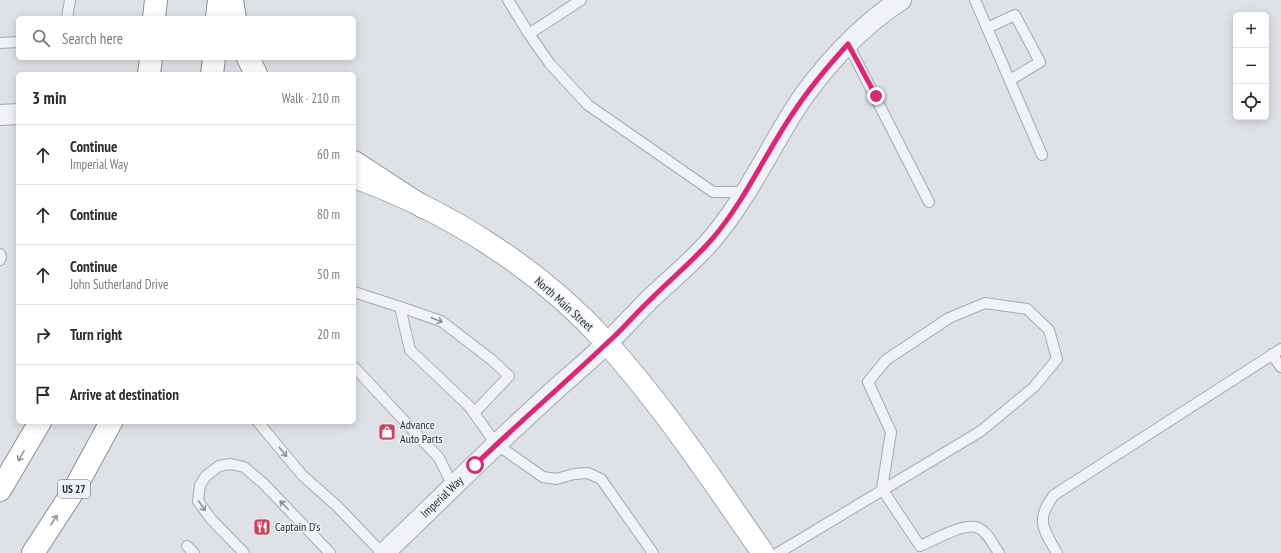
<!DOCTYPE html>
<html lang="en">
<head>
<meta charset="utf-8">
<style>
  :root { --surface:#fff; --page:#f7f7f7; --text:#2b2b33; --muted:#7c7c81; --line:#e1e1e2 }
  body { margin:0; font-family:"PT Sans Narrow",sans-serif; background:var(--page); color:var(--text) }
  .controls { position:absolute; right:12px; top:12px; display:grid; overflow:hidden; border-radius:6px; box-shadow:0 2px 10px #0003 }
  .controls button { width:36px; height:36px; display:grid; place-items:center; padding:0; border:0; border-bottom:1px solid var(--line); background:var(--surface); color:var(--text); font:20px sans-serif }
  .stop { position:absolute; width:12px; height:12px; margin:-9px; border:3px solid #db2777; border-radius:50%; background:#fff }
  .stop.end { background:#db2777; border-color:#fff; box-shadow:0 1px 4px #0008 }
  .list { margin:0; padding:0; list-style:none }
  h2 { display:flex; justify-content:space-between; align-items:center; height:52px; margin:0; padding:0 16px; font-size:17px }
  h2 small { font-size:13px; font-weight:400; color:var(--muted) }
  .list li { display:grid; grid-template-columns:26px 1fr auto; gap:12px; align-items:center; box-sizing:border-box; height:60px; padding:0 16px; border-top:1px solid var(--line) }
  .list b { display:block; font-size:15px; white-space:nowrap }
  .list p { margin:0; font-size:13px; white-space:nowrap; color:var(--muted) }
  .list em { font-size:13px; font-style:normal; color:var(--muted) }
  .icon { flex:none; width:22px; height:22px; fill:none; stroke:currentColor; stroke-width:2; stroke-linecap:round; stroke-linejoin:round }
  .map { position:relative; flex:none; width:1281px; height:553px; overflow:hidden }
  .search { position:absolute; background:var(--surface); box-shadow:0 2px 10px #0003; left:16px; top:16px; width:340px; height:44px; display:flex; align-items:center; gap:10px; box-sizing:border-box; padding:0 14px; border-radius:6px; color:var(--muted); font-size:15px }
  .panel { position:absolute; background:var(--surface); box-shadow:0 2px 10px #0003; left:16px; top:72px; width:340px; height:352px; border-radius:6px }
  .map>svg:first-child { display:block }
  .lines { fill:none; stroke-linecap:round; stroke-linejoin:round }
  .service-casing { stroke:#a4a9b1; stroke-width:12 }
  .minor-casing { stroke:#a4a9b1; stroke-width:22 }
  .primary-casing { stroke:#9ea6b2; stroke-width:24 }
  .trunk-casing { stroke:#86909d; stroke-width:24 }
  .service { stroke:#f0f2f6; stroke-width:10 }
  .minor { stroke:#f0f2f6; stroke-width:20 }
  .primary { stroke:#fff; stroke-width:22 }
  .trunk { stroke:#fff; stroke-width:22 }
  .oneway { stroke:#8c919a }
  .oneway2 { stroke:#94989e }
  .route { stroke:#db2777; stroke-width:5 }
  .labels { text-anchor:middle; stroke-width:3; stroke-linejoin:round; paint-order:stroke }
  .shield { fill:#edf1f5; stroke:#636a74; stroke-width:1 }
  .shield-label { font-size:11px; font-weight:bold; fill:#28303d }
  .street-label { font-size:12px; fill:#28303d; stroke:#edf1f5 }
  .poi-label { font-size:12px; fill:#28303d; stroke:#edf1f5; text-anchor:start }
</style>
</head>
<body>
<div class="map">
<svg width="1281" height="553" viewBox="0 0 1281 553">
  <rect width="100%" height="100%" fill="#dee2e7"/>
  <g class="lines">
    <!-- service casing -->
    <g class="service-casing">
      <g id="service">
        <path d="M508,0l21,34 21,30 38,41 125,87h33"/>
        <path d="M975,0l67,155"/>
        <path d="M67,18l3,-18"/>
        <path d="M987,28l28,-13 25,47 -30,18"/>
        <path d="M529,34l52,-34"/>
        <path d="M0,43l18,-1"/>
        <path d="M848,44l81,158"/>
        <path d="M0,254l1,3 -1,3"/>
        <path d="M354,292l46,15 10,43 59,56 27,38 47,33 13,2 18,-5 14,-1 13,6 52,74"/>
        <path d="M400,307l41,14 51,39 17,16 -35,37"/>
        <path d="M1272,354l9,13"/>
        <path d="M354,367l85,91 14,28"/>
        <path d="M258,422l44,53 36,32 44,46"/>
        <path d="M187,546l7,7"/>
        <path d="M244,553l-33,-34 -13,-18 2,-16 6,-9 13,-10 12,-2 13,3 19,16 67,70"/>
        <path d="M778,553l203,-122 53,-44 23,-28 -8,-29 -22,-21 -42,-6 -36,15 -63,42 -18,22 23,50 -9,57 38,57c14,-6 41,-22 56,-19 11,3 17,18 23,26"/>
        <path d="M1057,553c-14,-24 -22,-33 -3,-58l227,-146"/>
      </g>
    </g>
    <!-- minor casing -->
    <g class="minor-casing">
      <g id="minor">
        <path d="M0,115l18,-1"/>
        <path d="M384,553c54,-51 106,-104 161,-154 20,-19 42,-36 62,-56 15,-14 28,-29 43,-44 21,-20 44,-38 63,-61 32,-38 54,-84 80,-126 25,-40 68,-87 108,-112"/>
      </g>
    </g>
    <!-- primary casing -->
    <g class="primary-casing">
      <path id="primary" d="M354,177c91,32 184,91 249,162 60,66 109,141 160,214"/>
    </g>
    <!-- trunk casing -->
    <g class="trunk-casing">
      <g id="trunk">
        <path d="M232,0l3,18"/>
        <path d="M154,18l2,-18"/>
        <path d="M217,18l2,-18"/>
        <path d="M248,58l8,16"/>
        <path d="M149,74l2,-16"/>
        <path d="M212,74l2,-16"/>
        <path d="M354,162l69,45"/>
        <path d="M0,490l40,-68"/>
        <path d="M33,553l41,-63 37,-68"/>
      </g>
    </g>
    <!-- service -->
    <use href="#service" class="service"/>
    <!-- minor -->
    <use href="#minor" class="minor"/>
    <!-- primary -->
    <use href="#primary" class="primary"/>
    <!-- trunk -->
    <use href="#trunk" class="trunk"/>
  </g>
  <!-- one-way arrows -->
  <defs><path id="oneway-shaft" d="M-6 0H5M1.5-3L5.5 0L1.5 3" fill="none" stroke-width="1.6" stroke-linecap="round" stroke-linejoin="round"/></defs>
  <g class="oneway">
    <use href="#oneway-shaft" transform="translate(437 320) rotate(22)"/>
    <use href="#oneway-shaft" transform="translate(283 452) rotate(51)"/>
    <use href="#oneway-shaft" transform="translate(284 505) rotate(-134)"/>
    <use href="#oneway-shaft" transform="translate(202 506) rotate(56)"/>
  </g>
  <g class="oneway2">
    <use href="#oneway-shaft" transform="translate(21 456) rotate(120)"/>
    <use href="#oneway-shaft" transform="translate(54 520) rotate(-57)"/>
  </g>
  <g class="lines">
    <!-- route -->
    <path class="route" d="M475,465c42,-41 88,-80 131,-121 16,-14 29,-30 45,-45 21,-21 43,-39 62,-61 33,-39 53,-86 82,-128 16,-24 34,-45 53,-66l28,52"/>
  </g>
  <!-- icons -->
  <defs>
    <g id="shop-square" transform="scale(0.9)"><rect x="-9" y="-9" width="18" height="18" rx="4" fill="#ca455c" stroke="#edf1f5"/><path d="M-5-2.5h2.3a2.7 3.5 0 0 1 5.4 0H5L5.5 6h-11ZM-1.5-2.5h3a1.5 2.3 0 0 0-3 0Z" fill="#fff"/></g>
    <g id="restaurant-square" transform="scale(0.9)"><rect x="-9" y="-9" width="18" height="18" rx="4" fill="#ca455c" stroke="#edf1f5"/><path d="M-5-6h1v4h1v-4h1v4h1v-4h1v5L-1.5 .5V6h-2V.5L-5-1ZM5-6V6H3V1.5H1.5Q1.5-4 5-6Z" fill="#fff"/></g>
  </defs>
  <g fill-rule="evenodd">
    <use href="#shop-square" x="387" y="432"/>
    <use href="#restaurant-square" x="262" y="527"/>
  </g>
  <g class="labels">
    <!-- shield labels -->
    <rect class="shield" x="58" y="480" width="32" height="18" rx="3"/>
    <g class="shield-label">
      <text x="74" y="493">US 27</text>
    </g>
    <!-- street labels -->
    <g class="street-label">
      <text transform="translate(564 304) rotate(42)" y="4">North Main Street</text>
      <text transform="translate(442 497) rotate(-44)" y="4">Imperial Way</text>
    </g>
    <!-- poi labels -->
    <g class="poi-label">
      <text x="400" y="429">Advance<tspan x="400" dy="14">Auto Parts</tspan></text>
      <text x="275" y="531">Captain D's</text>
    </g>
  </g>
</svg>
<div class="controls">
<button>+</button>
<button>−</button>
<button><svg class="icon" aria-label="locate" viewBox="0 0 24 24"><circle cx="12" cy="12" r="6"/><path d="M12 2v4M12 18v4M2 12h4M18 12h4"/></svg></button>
</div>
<div class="stop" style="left:475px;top:465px"></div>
<div class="stop end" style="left:876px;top:96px"></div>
<div class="search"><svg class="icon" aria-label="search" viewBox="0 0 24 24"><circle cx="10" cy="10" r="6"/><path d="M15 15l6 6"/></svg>Search here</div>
<section class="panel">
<h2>3 min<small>Walk · 210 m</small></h2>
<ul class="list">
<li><svg class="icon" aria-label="ahead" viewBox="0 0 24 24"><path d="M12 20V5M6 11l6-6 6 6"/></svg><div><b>Continue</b><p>Imperial Way</p></div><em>60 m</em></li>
<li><svg class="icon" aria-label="ahead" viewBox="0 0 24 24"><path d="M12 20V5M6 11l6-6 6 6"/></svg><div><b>Continue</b></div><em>80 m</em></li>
<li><svg class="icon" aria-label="ahead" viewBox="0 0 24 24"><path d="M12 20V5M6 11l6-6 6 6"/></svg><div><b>Continue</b><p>John Sutherland Drive</p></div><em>50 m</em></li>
<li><svg class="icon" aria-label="right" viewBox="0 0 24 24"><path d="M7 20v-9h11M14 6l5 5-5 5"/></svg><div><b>Turn right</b></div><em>20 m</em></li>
<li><svg class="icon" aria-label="arrive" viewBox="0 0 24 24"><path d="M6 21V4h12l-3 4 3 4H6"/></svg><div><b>Arrive at destination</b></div></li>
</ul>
</section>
</div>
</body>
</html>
